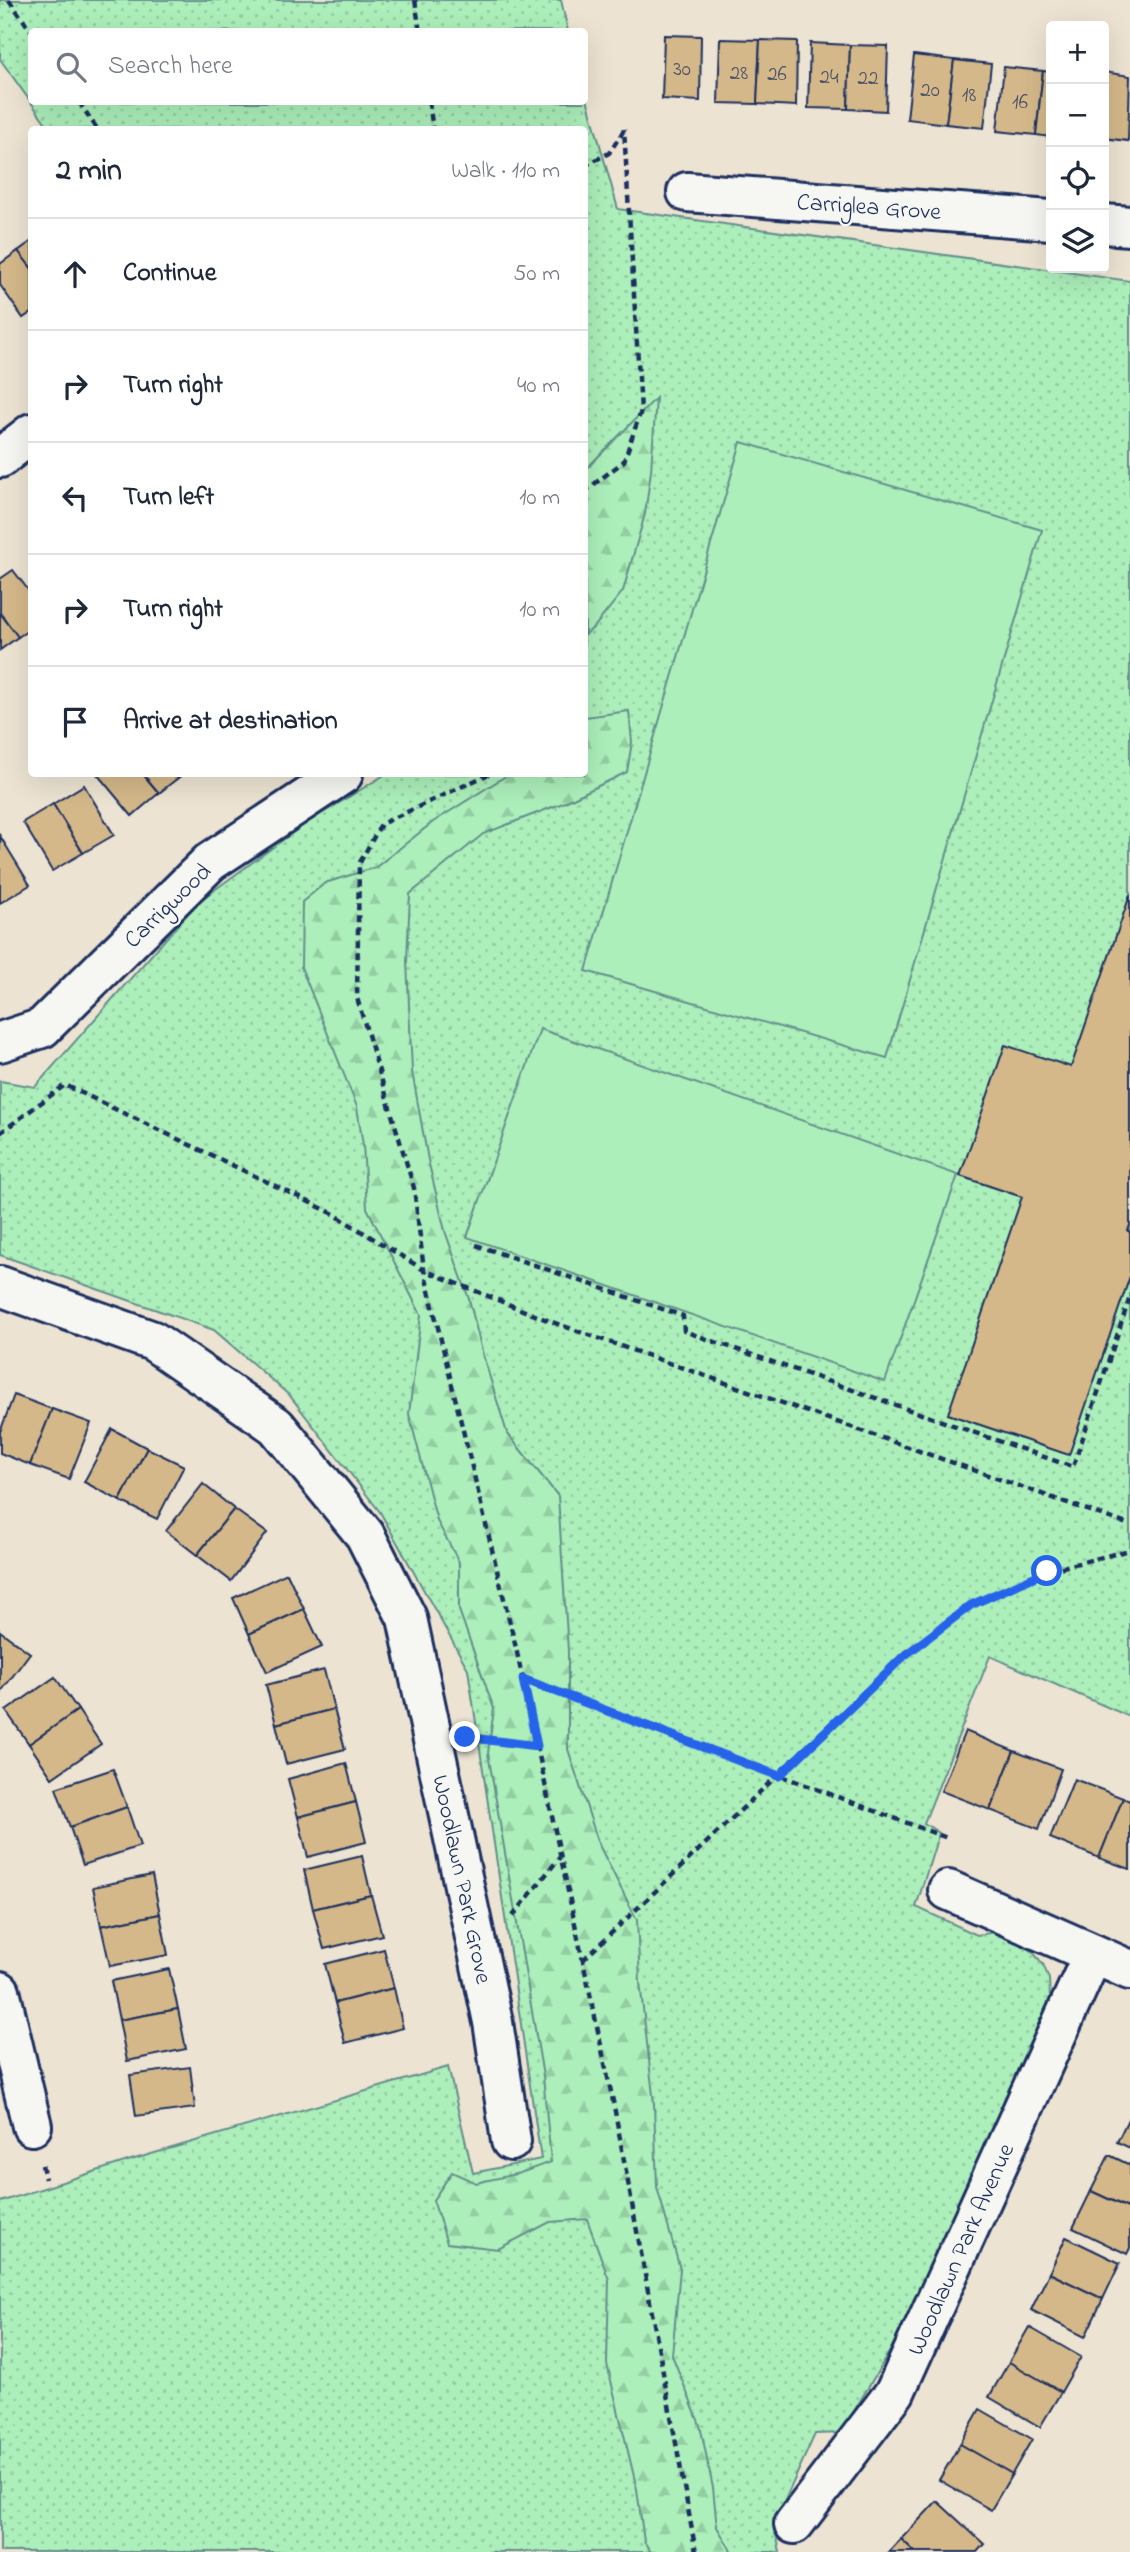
<!DOCTYPE html>
<html lang="en">
<head>
<meta charset="utf-8">
<style>
  :root { --surface:#fff; --page:#f2f2f3; --text:#1f2937; --muted:#747a83; --line:#e0e1e3 }
  body { margin:0; font-family:"Indie Flower",sans-serif; background:var(--page); color:var(--text) }
  .controls { position:absolute; right:21px; top:21px; display:grid; overflow:hidden; border-radius:7px; box-shadow:0 7px 28px #0002 }
  .controls button { width:63px; height:63px; display:grid; place-items:center; padding:0; border:0; border-bottom:2px solid var(--line); background:var(--surface); color:var(--text); font:35px sans-serif }
  .stop { position:absolute; width:21px; height:21px; margin:-16px; border:5px solid #2563eb; border-radius:50%; background:#fff }
  .stop.end { background:#2563eb; border-color:#fff; box-shadow:0 2px 7px #0008 }
  .list { margin:0; padding:0; list-style:none }
  h2 { display:flex; justify-content:space-between; align-items:center; height:91px; margin:0; padding:0 28px; font-size:30px }
  h2 small { font-size:23px; font-weight:400; color:var(--muted) }
  .list li { display:grid; grid-template-columns:46px 1fr auto; gap:21px; align-items:center; box-sizing:border-box; height:112px; padding:0 28px; border-top:2px solid var(--line) }
  .list b { display:block; font-size:26px; white-space:nowrap }
  .list em { font-size:23px; font-style:normal; color:var(--muted) }
  .icon { flex:none; width:38px; height:38px; fill:none; stroke:currentColor; stroke-width:2; stroke-linecap:round; stroke-linejoin:round }
  .map { position:relative; flex:none; width:1130px; height:2552px; overflow:hidden }
  .search { position:absolute; background:var(--surface); box-shadow:0 7px 28px #0002; left:28px; top:28px; width:560px; height:77px; display:flex; align-items:center; gap:18px; box-sizing:border-box; padding:0 24px; border-radius:7px; color:var(--muted); font-size:26px }
  .panel { position:absolute; background:var(--surface); box-shadow:0 7px 28px #0002; left:28px; top:126px; width:560px; height:651px; border-radius:7px }
  .map>svg:first-child { display:block }
  .grass { fill:url(#grass-dots); stroke:#648f8c; stroke-width:2 }
  .forest { fill:url(#forest-firs); stroke:#648f8c; stroke-width:2 }
  .garden { fill:#acefba; stroke:#648f8c; stroke-width:2 }
  .building { fill:#d4b889; stroke:#1b2f5e; stroke-width:2 }
  .lines { fill:none; stroke-linecap:round; stroke-linejoin:round }
  .minor-casing { stroke:#1b2f5e; stroke-width:44 }
  .path { stroke:#1b2f5e; stroke-width:4.5; stroke-dasharray:7 5; stroke-linecap:butt }
  .minor { stroke:#f6f6f2; stroke-width:38 }
  .route { stroke:#2563eb; stroke-width:9 }
  .labels { text-anchor:middle; stroke-width:5; stroke-linejoin:round; paint-order:stroke }
  .number-label { font-size:21px; fill:#495169 }
  .street-label { font-size:24px; fill:#1b2f5e; stroke:#f6f6f2 }
</style>
</head>
<body>
<div class="map">
<svg width="1130" height="2552" viewBox="0 0 1130 2552">
  <defs>
    <pattern id="grass-dots" width="8" height="8" patternUnits="userSpaceOnUse" patternTransform="scale(1.75)"><rect width="8" height="8" fill="#acefba"/><path d="M2 2h.1M6 6h.1" fill="none" stroke="#93cda2" stroke-width="1.8" stroke-linecap="round"/></pattern>
    <pattern id="forest-firs" width="22" height="20" patternUnits="userSpaceOnUse" patternTransform="scale(1.75)"><rect width="22" height="20" fill="#acefba"/><path d="M5 1l3.5 6h-7zM16 11l3.5 6h-7z" fill="#93cda2"/></pattern>
  </defs>
  <rect width="100%" height="100%" fill="#ece3d2"/>
  <filter id="ink" filterUnits="userSpaceOnUse"><feTurbulence type="fractalNoise" baseFrequency=".0143" numOctaves="2"/><feDisplacementMap in="SourceGraphic" scale="14" xChannelSelector="R" yChannelSelector="G"/><feConvolveMatrix kernelMatrix="1 2 1 2 8 2 1 2 1" color-interpolation-filters="sRGB"/></filter>
  <g filter="url(#ink)">
    <!-- grass -->
    <path class="grass" d="M0,0h561l7,31 -536,1v70h552l1,-10 33,117 512,72v1436l-140,-61 -66,167 15,10 -23,74 61,28 25,-4 24,13 17,20 6,15 1,19 -6,19 -48,118 -105,214 -50,84 -26,1 -41,90 6,28h-780v-350l131,-42 317,-93 25,106 68,-14 -73,-490 -88,-157 -90,-116 -76,-66 -214,-75v-174l35,6 163,-185 104,-76 84,-52h198v-644l-534,-1 -50,-70z"/>
    <!-- forest -->
    <g class="forest">
      <path d="M656,398l-5,73 -6,43 -22,77 -28,35 -10,9v-165z"/>
      <path d="M629,711l3,31 -5,30 -64,31 -80,31 -73,60 -3,67 5,110 16,89 17,71 24,68 14,56 24,78 51,63 10,155v98l31,96 38,75 3,62 14,122 3,83 23,82 -8,86 28,70 13,63 4,39 15,25h-81l-7,-10 -7,-53 -30,-125 2,-84 -22,-61 -37,3 -52,27 -51,-6 -14,-43 19,-28 24,11 44,-10 31,-11 -8,-86 -55,-323 6,-44 -35,-99v-48l-22,-41 -28,-107 12,-99 -54,-107 -4,-63 -6,-38 -56,-140 1,-65 23,-19 51,-16 57,-45 76,-48h75l1,-57z"/>
    </g>
    <!-- garden -->
    <g class="garden">
      <path d="M741,442l301,88 -155,528 -301,-87z"/>
      <path d="M540,1029l418,146 -73,207 -418,-145z"/>
    </g>
    <!-- building -->
    <g class="building">
      <path d="M664,35l37,1 -1,65 -38,-2z"/>
      <path d="M720,39l40,1 -3,64 -39,-1z"/>
      <path d="M760,40l37,1 -1,65 -39,-2z"/>
      <path d="M810,43l40,2 -2,64 -40,-1z"/>
      <path d="M850,45l38,1 -2,65 -38,-2z"/>
      <path d="M914,55l40,5 -8,64 -39,-5z"/>
      <path d="M954,60l37,4 -7,64 -38,-4z"/>
      <path d="M1004,67l39,4 -7,64 -39,-4z"/>
      <path d="M1043,71l8,1v65l-15,-2z"/>
      <path d="M1104,72l26,4 -2,65 -24,-3z"/>
      <path d="M32,241v28l-14,-18z"/>
      <path d="M18,251l14,18v43l-9,6 -23,-33v-21z"/>
      <path d="M13,570l19,25v33l-14,9 -18,-24v-34z"/>
      <path d="M0,613l18,24 -18,13z"/>
      <path d="M97,774h46l16,19 -27,23z"/>
      <path d="M143,774h40l-24,19z"/>
      <path d="M84,785l30,50 -31,18 -30,-49z"/>
      <path d="M53,804l30,49 -31,18 -29,-49z"/>
      <path d="M0,836l30,49 -30,18z"/>
      <path d="M1130,895v330l-2,6 2,1v44l-61,179 -121,-41 74,-217 -62,-21 45,-131 66,22z"/>
      <path d="M14,1395l38,14 -22,56 -30,-12v-21z"/>
      <path d="M52,1409l39,14 -22,56 -39,-14z"/>
      <path d="M112,1429l35,19 -27,53 -36,-19z"/>
      <path d="M147,1448l37,18 -27,53 -37,-18z"/>
      <path d="M203,1484l31,25 -37,46 -31,-24z"/>
      <path d="M234,1509l33,24 -36,48 -34,-26z"/>
      <path d="M287,1573l17,36 -55,25 -16,-36z"/>
      <path d="M304,1609l18,38 -55,25 -18,-38z"/>
      <path d="M0,1631l30,22 -30,40z"/>
      <path d="M324,1670l10,39 -58,15 -10,-39z"/>
      <path d="M55,1677l23,33 -49,34 -23,-33z"/>
      <path d="M334,1709l11,40 -59,15 -10,-40z"/>
      <path d="M78,1710l23,34 -49,34 -23,-34z"/>
      <path d="M965,1731l49,20 -24,59 -49,-19z"/>
      <path d="M1014,1751l47,18 -22,60 -49,-19z"/>
      <path d="M346,1763l10,39 -58,15 -10,-38z"/>
      <path d="M113,1769l14,38 -57,20 -14,-39z"/>
      <path d="M1074,1779l49,19 -24,60 -49,-20z"/>
      <path d="M1123,1798l7,3v68l-31,-11z"/>
      <path d="M356,1802l10,40 -58,15 -10,-40z"/>
      <path d="M127,1807l13,39 -57,19 -13,-38z"/>
      <path d="M362,1856l9,39 -58,14 -9,-39z"/>
      <path d="M152,1875l8,39 -59,12 -8,-39z"/>
      <path d="M371,1895l11,40 -58,14 -11,-40z"/>
      <path d="M160,1914l8,41 -58,11 -9,-40z"/>
      <path d="M384,1949l10,39 -59,15 -10,-39z"/>
      <path d="M169,1969l9,40 -59,11 -8,-39z"/>
      <path d="M394,1988l9,40 -58,15 -10,-40z"/>
      <path d="M178,2009l8,40 -59,12 -8,-41z"/>
      <path d="M190,2067l5,41 -59,8 -6,-41z"/>
      <path d="M1130,2115v33l-13,-6z"/>
      <path d="M1109,2155l21,10v44l-39,-18z"/>
      <path d="M1091,2191l39,18v39l-3,6 -54,-26z"/>
      <path d="M1066,2237l54,26 -17,36 -54,-26z"/>
      <path d="M1049,2273l54,26 -18,38 -54,-27z"/>
      <path d="M1029,2327l52,30 -20,35 -52,-30z"/>
      <path d="M1009,2362l52,30 -21,35 -51,-30z"/>
      <path d="M980,2409l52,30 -20,35 -52,-30z"/>
      <path d="M960,2444l52,30 -21,36 -52,-30z"/>
      <path d="M937,2501l47,43 -7,8h-62l-14,-13z"/>
      <path d="M901,2539l14,13h-26z"/>
    </g>
    <g class="lines">
      <!-- minor casing -->
      <g class="minor-casing">
        <g id="minor">
          <path d="M687,192l364,28"/>
          <path d="M1104,224l26,2"/>
          <path d="M0,458l32,-25"/>
          <path d="M0,1042l42,-14 168,-166 133,-88"/>
          <path d="M0,1286l153,55 123,85 89,109 42,83 86,404 18,119"/>
          <path d="M948,1890l182,80"/>
          <path d="M0,1991l32,135"/>
          <path d="M794,2524l101,-132 198,-438"/>
        </g>
      </g>
      <!-- path -->
      <g class="path">
        <path d="M9,0l23,32"/>
        <path d="M415,0l5,32"/>
        <path d="M79,102l19,28"/>
        <path d="M429,102l4,28"/>
        <path d="M584,166l25,-13 15,-23"/>
        <path d="M584,492l40,-31 17,-50 -17,-282"/>
        <path d="M489,774l-108,50 -22,40 -2,134 57,190 10,82 92,378 98,458 82,446"/>
        <path d="M0,1133l65,-48 267,128 92,57 128,52 578,203"/>
        <path d="M476,1245l207,71 1,15 389,136 57,-170"/>
        <path d="M523,1679l427,160"/>
        <path d="M475,1738l62,8"/>
        <path d="M513,1916l47,-59"/>
        <path d="M583,1960l321,-305 67,-50 76,-34 83,-21"/>
        <path d="M42,2165l3,14"/>
      </g>
      <!-- minor -->
      <use href="#minor" class="minor"/>
    </g>
  </g>
  <g class="lines" filter="url(#ink)">
    <!-- route -->
    <path class="route" d="M465,1737l72,9 -14,-67 256,97 125,-120 67,-51 76,-34"/>
  </g>
  <g class="labels">
    <!-- number labels -->
    <g class="number-label">
      <text x="682" y="75">30</text>
      <text x="739" y="79">28</text>
      <text x="777" y="80">26</text>
      <text x="829" y="83">24</text>
      <text x="868" y="84">22</text>
      <text x="930" y="96">20</text>
      <text x="969" y="101">18</text>
      <text x="1020" y="108">16</text>
    </g>
    <!-- street labels -->
    <g class="street-label">
      <text transform="translate(869 206) rotate(4)" y="8">Carriglea Grove</text>
      <text transform="translate(167 905) rotate(-44)" y="8">Carrigwood</text>
      <text transform="translate(463 1879) rotate(78)" y="8">Woodlawn Park Grove</text>
      <text transform="translate(960 2249) rotate(-66)" y="8">Woodlawn Park Avenue</text>
    </g>
  </g>
</svg>
<div class="controls">
<button>+</button>
<button>−</button>
<button><svg class="icon" aria-label="locate" viewBox="0 0 24 24"><circle cx="12" cy="12" r="6"/><path d="M12 2v4M12 18v4M2 12h4M18 12h4"/></svg></button>
<button><svg class="icon" aria-label="layers" viewBox="0 0 24 24"><path d="M12 4l9 5-9 5-9-5zM3 14l9 5 9-5"/></svg></button>
</div>
<div class="stop" style="left:1047px;top:1571px"></div>
<div class="stop end" style="left:465px;top:1737px"></div>
<div class="search"><svg class="icon" aria-label="search" viewBox="0 0 24 24"><circle cx="10" cy="10" r="6"/><path d="M15 15l6 6"/></svg>Search here</div>
<section class="panel">
<h2>2 min<small>Walk · 110 m</small></h2>
<ul class="list">
<li><svg class="icon" aria-label="ahead" viewBox="0 0 24 24"><path d="M12 20V5M6 11l6-6 6 6"/></svg><div><b>Continue</b></div><em>50 m</em></li>
<li><svg class="icon" aria-label="right" viewBox="0 0 24 24"><path d="M7 20v-9h11M14 6l5 5-5 5"/></svg><div><b>Turn right</b></div><em>40 m</em></li>
<li><svg class="icon" aria-label="left" viewBox="0 0 24 24"><path d="M17 20v-9H6M10 6l-5 5 5 5"/></svg><div><b>Turn left</b></div><em>10 m</em></li>
<li><svg class="icon" aria-label="right" viewBox="0 0 24 24"><path d="M7 20v-9h11M14 6l5 5-5 5"/></svg><div><b>Turn right</b></div><em>10 m</em></li>
<li><svg class="icon" aria-label="arrive" viewBox="0 0 24 24"><path d="M6 21V4h12l-3 4 3 4H6"/></svg><div><b>Arrive at destination</b></div></li>
</ul>
</section>
</div>
</body>
</html>
